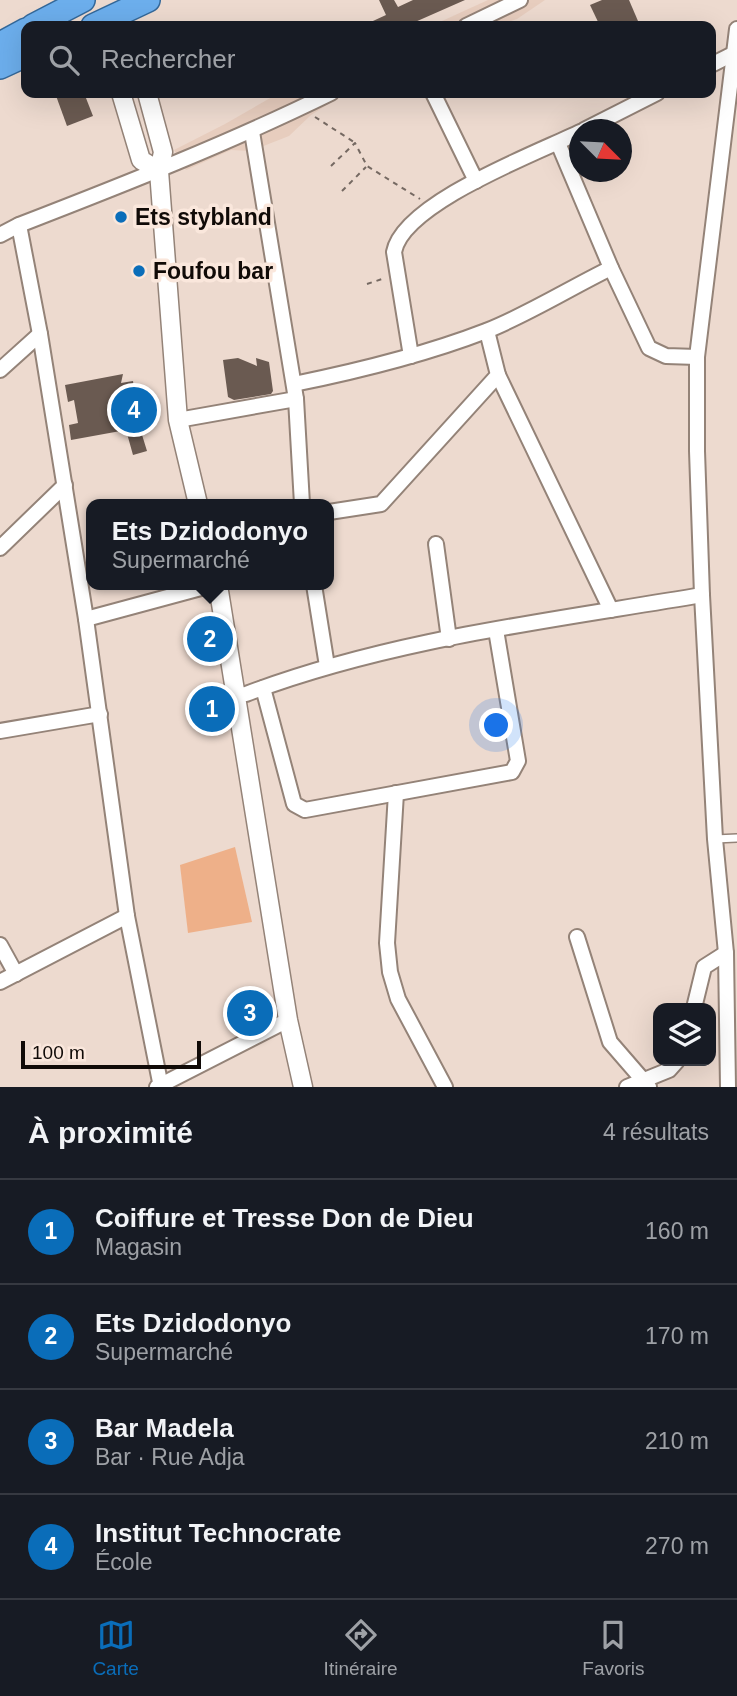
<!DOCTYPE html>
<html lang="fr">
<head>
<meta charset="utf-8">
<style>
  :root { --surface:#171b24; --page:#242831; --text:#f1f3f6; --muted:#9ea1a6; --line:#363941; --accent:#0a6db9 }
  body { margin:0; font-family:Arial,sans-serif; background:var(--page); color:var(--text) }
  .controls { position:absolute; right:21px; bottom:21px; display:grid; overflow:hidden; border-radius:14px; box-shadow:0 7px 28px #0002 }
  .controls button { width:63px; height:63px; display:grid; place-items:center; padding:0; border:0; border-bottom:2px solid var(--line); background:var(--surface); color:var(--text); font:35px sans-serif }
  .compass { position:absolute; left:569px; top:119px; width:63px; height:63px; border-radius:50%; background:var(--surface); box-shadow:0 7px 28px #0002; rotate:114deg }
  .scale { position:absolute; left:21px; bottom:18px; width:180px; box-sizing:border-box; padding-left:7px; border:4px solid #100a07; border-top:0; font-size:19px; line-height:24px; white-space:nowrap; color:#100a07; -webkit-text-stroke:5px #fae7dc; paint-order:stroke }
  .you { position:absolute; left:497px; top:726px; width:24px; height:24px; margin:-18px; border:5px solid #fff; border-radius:50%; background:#1a73e8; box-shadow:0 0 0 10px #1a73e833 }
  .badge { display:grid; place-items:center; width:46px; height:46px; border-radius:50%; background:var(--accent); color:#fff; font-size:23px; font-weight:700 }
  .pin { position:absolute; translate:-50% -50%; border:4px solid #fff; box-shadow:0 2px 7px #0006 }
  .popup { position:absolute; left:86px; top:499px; width:248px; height:91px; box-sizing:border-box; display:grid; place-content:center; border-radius:14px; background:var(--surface); filter:drop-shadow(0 2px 5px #0005); font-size:23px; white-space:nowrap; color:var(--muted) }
  .popup b { font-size:26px; color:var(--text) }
  .popup::after { content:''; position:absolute; left:50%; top:100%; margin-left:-14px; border:14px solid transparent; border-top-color:var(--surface) }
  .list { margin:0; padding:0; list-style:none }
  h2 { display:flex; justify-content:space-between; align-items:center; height:91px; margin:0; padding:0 28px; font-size:30px }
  h2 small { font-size:23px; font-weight:400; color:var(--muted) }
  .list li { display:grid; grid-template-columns:46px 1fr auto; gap:21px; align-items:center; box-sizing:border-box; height:105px; padding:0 28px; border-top:2px solid var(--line) }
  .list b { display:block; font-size:26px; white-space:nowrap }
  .list p { margin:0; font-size:23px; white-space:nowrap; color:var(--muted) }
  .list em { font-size:23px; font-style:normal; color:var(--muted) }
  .icon { flex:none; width:38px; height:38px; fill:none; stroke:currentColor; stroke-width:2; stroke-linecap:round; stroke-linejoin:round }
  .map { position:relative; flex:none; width:737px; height:1087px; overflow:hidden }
  .search { position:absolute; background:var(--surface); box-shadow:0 7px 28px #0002; left:21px; right:21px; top:21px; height:77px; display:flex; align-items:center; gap:18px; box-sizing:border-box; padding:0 24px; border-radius:14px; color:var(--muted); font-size:26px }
  .sheet { height:511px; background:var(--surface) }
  nav { display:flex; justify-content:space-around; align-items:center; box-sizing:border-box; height:98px; border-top:2px solid var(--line); background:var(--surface); font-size:19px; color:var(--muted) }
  nav a { display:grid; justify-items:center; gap:4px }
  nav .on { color:var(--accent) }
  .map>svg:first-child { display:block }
  .built { fill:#e7cdbe }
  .green { fill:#eeb089 }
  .building { fill:#6a5a51 }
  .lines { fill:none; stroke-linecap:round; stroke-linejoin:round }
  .service-casing { stroke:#948378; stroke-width:10 }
  .minor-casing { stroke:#948378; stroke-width:18 }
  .tertiary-casing { stroke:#948378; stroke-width:21 }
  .trunk-casing { stroke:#346899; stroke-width:26 }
  .path { stroke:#756962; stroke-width:2; stroke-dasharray:5 5; stroke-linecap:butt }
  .service { stroke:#fff; stroke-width:7 }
  .minor { stroke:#fff; stroke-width:14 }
  .tertiary { stroke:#fff; stroke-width:18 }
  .trunk { stroke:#6caeec; stroke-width:23 }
  .poi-dot { fill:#0a6db9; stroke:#fae7dc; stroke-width:2.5 }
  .labels { text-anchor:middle; stroke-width:7; stroke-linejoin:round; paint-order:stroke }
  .poi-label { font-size:23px; font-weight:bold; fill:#100a07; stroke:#fae7dc; text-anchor:start }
</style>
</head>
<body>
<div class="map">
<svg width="737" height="1087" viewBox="0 0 737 1087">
  <rect width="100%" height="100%" fill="#eddacf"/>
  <!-- built -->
  <g class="built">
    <path d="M488,0h57l-28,19 -21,7h-65z"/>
    <path d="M279,93h67l-35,22 -22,21 -38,15 -20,-1 -45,20 -12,-20 51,-26z"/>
  </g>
  <!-- green -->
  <path class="green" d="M235,847l17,75 -64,11 -8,-68z"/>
  <!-- building -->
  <g class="building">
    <path d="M379,0h15l4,7 15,-7h52l-59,26h-44l24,-11z"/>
    <path d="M602,0h27l9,21 -11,5h-27l-10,-21z"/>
    <path d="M55,93h29l9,23 -26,10z"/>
    <path d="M238,358l19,8 -1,-8 13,4 4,29 -2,3 -37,6 -6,-3 -5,-37z"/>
    <path d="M123,374l-2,9 12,-2 6,44 8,26 -14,4 -7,-25 -55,10 -2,-15 9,-2 -4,-23 -6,2 -3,-17z"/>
  </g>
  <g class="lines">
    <!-- service casing -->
    <g class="service-casing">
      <path id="service" d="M715,839l22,-1"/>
    </g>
    <!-- minor casing -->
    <g class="minor-casing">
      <g id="minor">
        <path d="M466,26l54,-26"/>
        <path d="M711,65l22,-11"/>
        <path d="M433,93l43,88"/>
        <path d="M584,130l73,-37"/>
        <path d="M252,132l44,267 6,105"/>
        <path d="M558,143l53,125 38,80 17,8 31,1"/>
        <path d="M19,225l21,109 46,285 41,297 34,171"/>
        <path d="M0,235l19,-10c106,-41 210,-82 312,-132"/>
        <path d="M411,356l-17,-104c9,-49 143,-99 186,-120"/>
        <path d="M0,370l40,-36"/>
        <path d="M498,375l113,235"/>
        <path d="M294,384c64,-13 130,-29 192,-53 41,-16 84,-43 125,-63"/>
        <path d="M178,420l118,-21"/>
        <path d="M329,512l52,-8 117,-129 -11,-44"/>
        <path d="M436,544l13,95"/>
        <path d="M0,548l65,-63"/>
        <path d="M314,585l13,81"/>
        <path d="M86,619l126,-34"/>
        <path d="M263,688l31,116 11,6 207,-38 6,-11 -22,-131"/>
        <path d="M234,695l12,-1c145,-55 303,-73 456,-99"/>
        <path d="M0,731l100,-17"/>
        <path d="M396,793l-9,150 3,29 8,27 47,88"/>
        <path d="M577,937l33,105 39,45"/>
        <path d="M0,945l16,29"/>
        <path d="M0,982l127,-66"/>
        <path d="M694,1008l10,-41 22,-14"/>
        <path d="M157,1087l131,-67"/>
        <path d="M627,1087l42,-17 8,-9"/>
        <path d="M728,1087l-2,-134 -11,-114 -13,-244 -5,-144v-94l40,-328"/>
      </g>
    </g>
    <!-- tertiary casing -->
    <g class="tertiary-casing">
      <g id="tertiary">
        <path d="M121,93l20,67 18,11"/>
        <path d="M147,93l16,59 -4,19 19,249 20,84"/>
        <path d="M218,585l70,435 15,67"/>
      </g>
    </g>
    <!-- trunk casing -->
    <g class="trunk-casing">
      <g id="trunk">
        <path d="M33,26l50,-26"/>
        <path d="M93,26l55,-26"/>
        <path d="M0,44l26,-14"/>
        <path d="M0,67l26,-12"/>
      </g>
    </g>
    <!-- path -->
    <g class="path">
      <path d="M315,117l39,25"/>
      <path d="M331,166l24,-23 12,23 53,33"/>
      <path d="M342,191l24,-24"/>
      <path d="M367,284l18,-6"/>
    </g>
    <!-- service -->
    <use href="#service" class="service"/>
    <!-- minor -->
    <use href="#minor" class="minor"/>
    <!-- tertiary -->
    <use href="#tertiary" class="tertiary"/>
    <!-- trunk -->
    <use href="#trunk" class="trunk"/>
  </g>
  <!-- markers -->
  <g class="poi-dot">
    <circle cx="121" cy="217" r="7"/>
    <circle cx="139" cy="271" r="7"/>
  </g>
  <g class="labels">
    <!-- poi labels -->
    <g class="poi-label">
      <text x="135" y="225">Ets stybland</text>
      <text x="153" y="279">Foufou bar</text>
    </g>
  </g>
</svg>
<div class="controls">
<button><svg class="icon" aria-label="layers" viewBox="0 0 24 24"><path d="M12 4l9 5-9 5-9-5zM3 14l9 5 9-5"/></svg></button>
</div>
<svg class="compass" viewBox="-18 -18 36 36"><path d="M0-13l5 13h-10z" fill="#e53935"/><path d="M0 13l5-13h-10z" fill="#9ea1a6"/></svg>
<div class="scale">100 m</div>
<div class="you"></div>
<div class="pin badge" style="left:212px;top:709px">1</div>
<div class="pin badge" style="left:210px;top:639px">2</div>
<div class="popup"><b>Ets Dzidodonyo</b>Supermarché</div>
<div class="pin badge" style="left:250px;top:1013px">3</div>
<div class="pin badge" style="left:134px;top:410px">4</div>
<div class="search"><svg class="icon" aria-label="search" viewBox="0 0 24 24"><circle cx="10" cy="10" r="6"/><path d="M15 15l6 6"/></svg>Rechercher</div>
</div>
<section class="sheet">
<h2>À proximité<small>4 résultats</small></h2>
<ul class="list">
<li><span class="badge">1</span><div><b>Coiffure et Tresse Don de Dieu</b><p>Magasin</p></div><em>160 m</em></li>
<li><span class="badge">2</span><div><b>Ets Dzidodonyo</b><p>Supermarché</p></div><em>170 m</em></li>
<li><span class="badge">3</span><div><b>Bar Madela</b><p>Bar · Rue Adja</p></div><em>210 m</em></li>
<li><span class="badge">4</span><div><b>Institut Technocrate</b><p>École</p></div><em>270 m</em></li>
</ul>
</section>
<nav>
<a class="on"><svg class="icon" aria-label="map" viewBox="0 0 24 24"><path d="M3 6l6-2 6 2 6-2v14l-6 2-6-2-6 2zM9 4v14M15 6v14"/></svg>Carte</a>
<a><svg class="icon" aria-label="directions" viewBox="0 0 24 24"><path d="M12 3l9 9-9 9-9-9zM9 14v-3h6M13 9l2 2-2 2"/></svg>Itinéraire</a>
<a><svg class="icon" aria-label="saved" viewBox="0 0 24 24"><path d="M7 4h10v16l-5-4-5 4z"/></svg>Favoris</a>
</nav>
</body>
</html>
